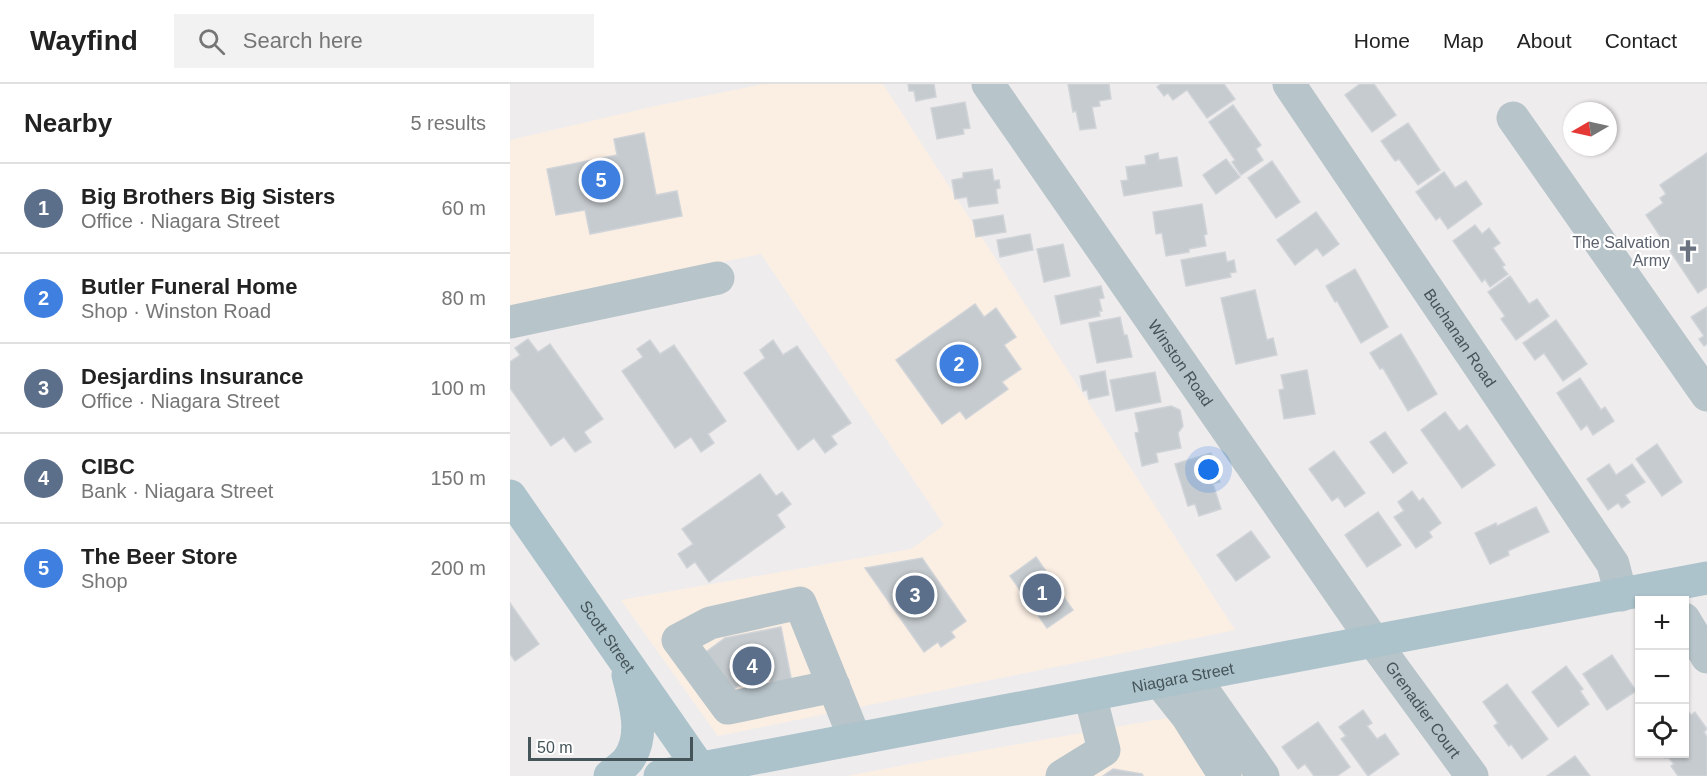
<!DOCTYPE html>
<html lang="en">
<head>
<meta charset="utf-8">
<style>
  :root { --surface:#fff; --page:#f2f2f2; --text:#222; --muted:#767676; --line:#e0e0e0; --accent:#ea580c }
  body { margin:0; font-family:Arial,sans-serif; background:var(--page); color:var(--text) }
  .controls { position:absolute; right:18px; bottom:18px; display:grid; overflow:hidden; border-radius:0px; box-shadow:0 2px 4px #0004 }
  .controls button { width:54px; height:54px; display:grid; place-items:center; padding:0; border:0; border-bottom:2px solid var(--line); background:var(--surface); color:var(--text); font:30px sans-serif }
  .compass { position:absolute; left:1053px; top:18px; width:54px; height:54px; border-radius:50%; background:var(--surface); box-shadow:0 2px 4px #0004; rotate:261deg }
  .scale { position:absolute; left:18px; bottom:15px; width:165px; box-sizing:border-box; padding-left:6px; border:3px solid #455459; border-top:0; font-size:16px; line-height:21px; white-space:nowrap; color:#455459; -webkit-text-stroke:4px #fff; paint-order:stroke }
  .you { position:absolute; left:699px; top:386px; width:21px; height:21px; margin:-15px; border:4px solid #fff; border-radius:50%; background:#1a73e8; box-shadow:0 0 0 9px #1a73e833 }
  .badge { display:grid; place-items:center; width:39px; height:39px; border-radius:50%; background:var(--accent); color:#fff; font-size:20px; font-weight:700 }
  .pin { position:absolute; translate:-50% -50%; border:3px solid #fff; box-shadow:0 2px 6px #0006 }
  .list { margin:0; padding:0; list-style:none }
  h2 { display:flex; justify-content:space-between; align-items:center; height:78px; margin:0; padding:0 24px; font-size:26px }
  h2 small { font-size:20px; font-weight:400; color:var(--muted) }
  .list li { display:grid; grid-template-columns:39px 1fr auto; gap:18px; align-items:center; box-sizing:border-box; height:90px; padding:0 24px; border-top:2px solid var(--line) }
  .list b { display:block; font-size:22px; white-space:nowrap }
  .list p { margin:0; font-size:20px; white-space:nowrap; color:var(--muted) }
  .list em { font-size:20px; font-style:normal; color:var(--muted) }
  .icon { flex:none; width:33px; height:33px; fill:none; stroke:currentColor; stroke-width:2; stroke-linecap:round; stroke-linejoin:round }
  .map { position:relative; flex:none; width:1197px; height:692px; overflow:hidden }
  header { display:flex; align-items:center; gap:36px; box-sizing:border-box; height:84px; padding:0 30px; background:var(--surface); border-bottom:2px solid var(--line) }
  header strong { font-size:28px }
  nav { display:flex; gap:33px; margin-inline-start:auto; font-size:21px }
  .search { width:420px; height:54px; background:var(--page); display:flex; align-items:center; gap:15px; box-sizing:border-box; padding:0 21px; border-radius:0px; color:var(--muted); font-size:22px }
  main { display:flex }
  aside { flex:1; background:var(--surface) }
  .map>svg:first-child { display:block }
  .commercial { fill:#fbefe4 }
  .building { fill:#c6cbcf; stroke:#d0d4d8; stroke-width:1.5 }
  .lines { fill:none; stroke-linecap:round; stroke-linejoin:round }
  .minor { stroke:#b7c4c9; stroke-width:33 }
  .major { stroke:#acc3cb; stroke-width:33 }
  .labels { text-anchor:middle; stroke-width:4.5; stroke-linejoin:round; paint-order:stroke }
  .worship-label { font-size:16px; fill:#5b616d; stroke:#fff; text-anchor:end }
  .street-label { font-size:16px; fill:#455459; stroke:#fff }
</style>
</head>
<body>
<header>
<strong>Wayfind</strong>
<div class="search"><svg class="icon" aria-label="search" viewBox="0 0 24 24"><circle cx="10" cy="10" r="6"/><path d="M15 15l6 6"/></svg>Search here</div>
<nav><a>Home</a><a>Map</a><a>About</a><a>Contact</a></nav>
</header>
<main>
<aside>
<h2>Nearby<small>5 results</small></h2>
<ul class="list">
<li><span class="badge" style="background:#5c6f8a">1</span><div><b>Big Brothers Big Sisters</b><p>Office · Niagara Street</p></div><em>60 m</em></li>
<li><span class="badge" style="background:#3f7fe0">2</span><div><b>Butler Funeral Home</b><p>Shop · Winston Road</p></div><em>80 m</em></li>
<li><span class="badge" style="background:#5c6f8a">3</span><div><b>Desjardins Insurance</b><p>Office · Niagara Street</p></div><em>100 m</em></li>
<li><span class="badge" style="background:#5c6f8a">4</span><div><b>CIBC</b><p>Bank · Niagara Street</p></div><em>150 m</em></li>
<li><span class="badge" style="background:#3f7fe0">5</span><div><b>The Beer Store</b><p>Shop</p></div><em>200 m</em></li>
</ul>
</aside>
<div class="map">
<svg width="1197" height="692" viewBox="0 0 1197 692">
  <rect width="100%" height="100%" fill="#efeced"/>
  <!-- commercial -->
  <g class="commercial">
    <path d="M254,0h119l352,546 -517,106 -97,-136 290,-51 33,-24 -183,-271 -251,53v-167l150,-35z"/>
    <path d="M720,623l49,69h-432l115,-22z"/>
  </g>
  <!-- building -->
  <g class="building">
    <path d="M398,0h26l2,13 -20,4 -2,-10h-5z"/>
    <path d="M558,0h41l2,15 -12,2 1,5 -8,1 4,21 -16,2 -4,-19 -3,1z"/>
    <path d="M651,0h63l11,15 -28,19 -20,-28 -14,10 -5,-7 -4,3 -7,-9z"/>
    <path d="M850,0h14l22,31 -24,17 -27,-37z"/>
    <path d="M455,18l5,26 -7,1 1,5 -27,5 -6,-31z"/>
    <path d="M723,21l28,40 -5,4 7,11 -22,15 -9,-13 3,-2 -26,-38z"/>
    <path d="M898,39l32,47 -22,15 -19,-26 -4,2 -14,-20z"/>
    <path d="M134,49l12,62 21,-4 5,25 -92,18 -5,-24 -29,5 -9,-46 70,-14 -3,-16z"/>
    <path d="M648,69l1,7 18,-3 5,29 -58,10 -3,-15 7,-1 -2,-13 20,-3 -1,-8z"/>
    <path d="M1197,69v134l-9,6 -52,-78 17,-12 -3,-5 6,-4 -6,-9z"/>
    <path d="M716,75l14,18 -24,17 -13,-19z"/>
    <path d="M762,77l28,41 -24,16 -28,-40z"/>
    <path d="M482,85l2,12 5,-1 1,8 -4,1 2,14 -29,4 -2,-10 -12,2 -3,-19 11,-2v-5z"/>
    <path d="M934,88l11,16 11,-7 16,23 -34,25 -8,-12 -4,3 -20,-28z"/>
    <path d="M692,120l5,30 -3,1 2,11 -17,3v3l-23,4 -4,-23 -6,1 -3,-22z"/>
    <path d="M806,128l23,32 -16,12 -6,-8 -22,17 -18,-25z"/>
    <path d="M493,131l3,17 -30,5 -3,-17z"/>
    <path d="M965,141l7,9 7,-6 11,15 -7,5 12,17 -3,2 6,7 -18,13 -5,-8 -3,3 -29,-41z"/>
    <path d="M520,150l3,16 -33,7 -3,-17z"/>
    <path d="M553,160l7,32 -26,6 -7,-33z"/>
    <path d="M715,168l2,10 7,-2 2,12 -6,1 1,4 -45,9 -5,-26z"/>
    <path d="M845,185l33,58 -27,16 -24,-42 -2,1 -9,-16z"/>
    <path d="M1000,192l19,28 8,-5 12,17 -33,24 -15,-21 4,-3 -17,-24z"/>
    <path d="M591,202l3,12 -5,1 3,12h-3l1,5 -39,8 -6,-28z"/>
    <path d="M745,206l12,50 6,-2 4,17 -41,9 -15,-66z"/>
    <path d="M465,220l9,13 12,-9 20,29 -12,8 17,24 -19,13 6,7 -42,30 -6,-8 -18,13 -46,-64z"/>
    <path d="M1197,223v37l-3,2 -5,-7 5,-3 -13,-19z"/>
    <path d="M610,233l4,18h3l5,22 -35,6 -8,-40z"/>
    <path d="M1046,236l31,44 -24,17 -19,-28 -9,7 -12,-17z"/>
    <path d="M891,250l36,60 -29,17 -25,-43 -3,1 -10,-16z"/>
    <path d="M18,255l10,13 12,-8 53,75 -19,13 7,10 -16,10 -11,-15 -13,9 -41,-58v-26l10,-7 -5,-7z"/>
    <path d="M140,256l10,14 14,-9 52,76 -18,13 6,9 -13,9 -10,-15 -16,11 -53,-77 21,-14 -6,-8z"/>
    <path d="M263,256l10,15 14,-9 54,77 -20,13 6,8 -12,9 -11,-15 -16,12 -54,-77 21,-15 -5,-8z"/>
    <path d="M797,286l8,44 -31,5 -5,-29 5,-1 -3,-14z"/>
    <path d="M595,287l4,24 -20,4 -2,-9 -4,1 -3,-15z"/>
    <path d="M645,288l6,30 -45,9 -6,-31z"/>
    <path d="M1070,294l21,32 4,-3 9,14 -21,14 -6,-10 -6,5 -24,-37z"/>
    <path d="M661,322l9,4 3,16 -5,7 3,15 -25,5 2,9 -16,4 -7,-33 4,-1 -4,-19z"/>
    <path d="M935,328l14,19 8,-6 28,40 -33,23 -41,-58z"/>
    <path d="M875,348l22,31 -14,10 -23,-31z"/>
    <path d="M1147,360l25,38 -20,14 -26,-37z"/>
    <path d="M824,367l31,42 -20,14 -7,-10 -6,4 -23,-32z"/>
    <path d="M701,369l9,29 -7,2 8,25 -22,7 -4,-12 -7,2 -13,-42z"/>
    <path d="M1099,380l7,11 16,-11 13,18 -20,13 5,7 -8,6 -4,-5 -10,7 -21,-31z"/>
    <path d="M250,390l16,22 6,-4 9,12 -14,11 8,12 -76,55 -14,-20 -8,6 -9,-14 15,-10 -11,-15z"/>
    <path d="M902,407l7,10 4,-3 18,25 -12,9 3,5 -16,11 -22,-31 10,-6 -6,-9z"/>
    <path d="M1026,423l13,25 -41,19 1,4 -19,9 -15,-31 21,-10 1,3z"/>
    <path d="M868,428l23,33 -34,22 -22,-32z"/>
    <path d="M741,447l19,26 -34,24 -19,-26z"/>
    <path d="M526,473l37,53 -26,18 -37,-52z"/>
    <path d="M412,474l44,63 -15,11 4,5 -14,10 -3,-5 -14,10 -59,-84z"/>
    <path d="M0,519l29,41 -24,17 -5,-7z"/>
    <path d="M271,543l11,56 -21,4 -1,-7 -32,6 -5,4 -27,-38 19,-14z"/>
    <path d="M1102,571l24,36 -29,19 -24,-36z"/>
    <path d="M1056,582l17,23 -3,2 9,13 -31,23 -26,-35z"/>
    <path d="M997,600l41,55 -26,20 -11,-15 -2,2 -15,-20 4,-3 -15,-21z"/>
    <path d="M1174,622l7,9 4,-3 12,17 -3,3 3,5v39h-29l-7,-10 3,-2 -6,-7 -3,1 -3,-4h22z"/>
    <path d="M853,626l9,13 -5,3 10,13 8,-5 14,20 -31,22 -27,-37 5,-3 -7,-9z"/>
    <path d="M808,638l32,45 -13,9h-23l-9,-12 -7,5 -16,-22z"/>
    <path d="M1065,672l15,20h-43z"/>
    <path d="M603,685l29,5 1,2h-40z"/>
  </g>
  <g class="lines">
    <!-- minor -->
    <g class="minor">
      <path id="s1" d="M478,0l386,558 98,134"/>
      <path id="s2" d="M779,0l324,480 8,31"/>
      <path d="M1003,34l194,277"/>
      <path d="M0,238l208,-44"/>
      <path d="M1174,535l23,38"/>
      <path d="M683,592l70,100"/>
      <path d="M650,598l27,34 38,60"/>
      <path d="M324,602l-106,22 -50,-68 32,-17 90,-20 55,136"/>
      <path d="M552,692l42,-26 -14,-55"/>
    </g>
    <!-- major -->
    <g class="major">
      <path id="s3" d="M0,412l195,280"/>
      <path d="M100,692c6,-5 13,-10 18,-16 18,-25 7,-57 0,-85"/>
      <path id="s4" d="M150,692l1047,-198"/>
    </g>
  </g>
  <!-- icons -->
  <defs>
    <g id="church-bare" transform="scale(1.8)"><path d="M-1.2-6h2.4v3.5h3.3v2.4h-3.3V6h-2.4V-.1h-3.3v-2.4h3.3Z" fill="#6b7280" stroke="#fff" stroke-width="2.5" paint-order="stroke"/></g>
  </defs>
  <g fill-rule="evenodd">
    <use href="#church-bare" x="1178" y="167"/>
  </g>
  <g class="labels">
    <!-- worship labels -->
    <g class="worship-label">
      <text x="1160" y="164">The Salvation<tspan x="1160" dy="18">Army</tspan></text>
    </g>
    <!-- street labels -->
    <g class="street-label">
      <text dy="6" stroke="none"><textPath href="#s2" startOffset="306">Buchanan Road</textPath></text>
      <text dy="6" stroke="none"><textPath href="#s1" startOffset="339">Winston Road</textPath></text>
      <text dy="6" stroke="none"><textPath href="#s3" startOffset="171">Scott Street</textPath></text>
      <text dy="6" stroke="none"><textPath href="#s4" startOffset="532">Niagara Street</textPath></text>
      <text dy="6" stroke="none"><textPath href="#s1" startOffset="762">Grenadier Court</textPath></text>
    </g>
  </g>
</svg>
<div class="controls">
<button>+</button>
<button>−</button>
<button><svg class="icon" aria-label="locate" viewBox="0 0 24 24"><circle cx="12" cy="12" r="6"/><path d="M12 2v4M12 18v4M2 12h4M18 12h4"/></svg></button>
</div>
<svg class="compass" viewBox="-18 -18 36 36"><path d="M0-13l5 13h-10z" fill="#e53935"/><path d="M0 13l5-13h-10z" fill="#767676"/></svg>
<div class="scale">50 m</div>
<div class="you"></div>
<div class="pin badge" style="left:532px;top:509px;background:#5c6f8a">1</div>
<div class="pin badge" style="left:449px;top:280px;background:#3f7fe0">2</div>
<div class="pin badge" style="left:405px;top:511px;background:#5c6f8a">3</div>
<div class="pin badge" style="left:242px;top:582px;background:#5c6f8a">4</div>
<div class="pin badge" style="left:91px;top:96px;background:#3f7fe0">5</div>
</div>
</main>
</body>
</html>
